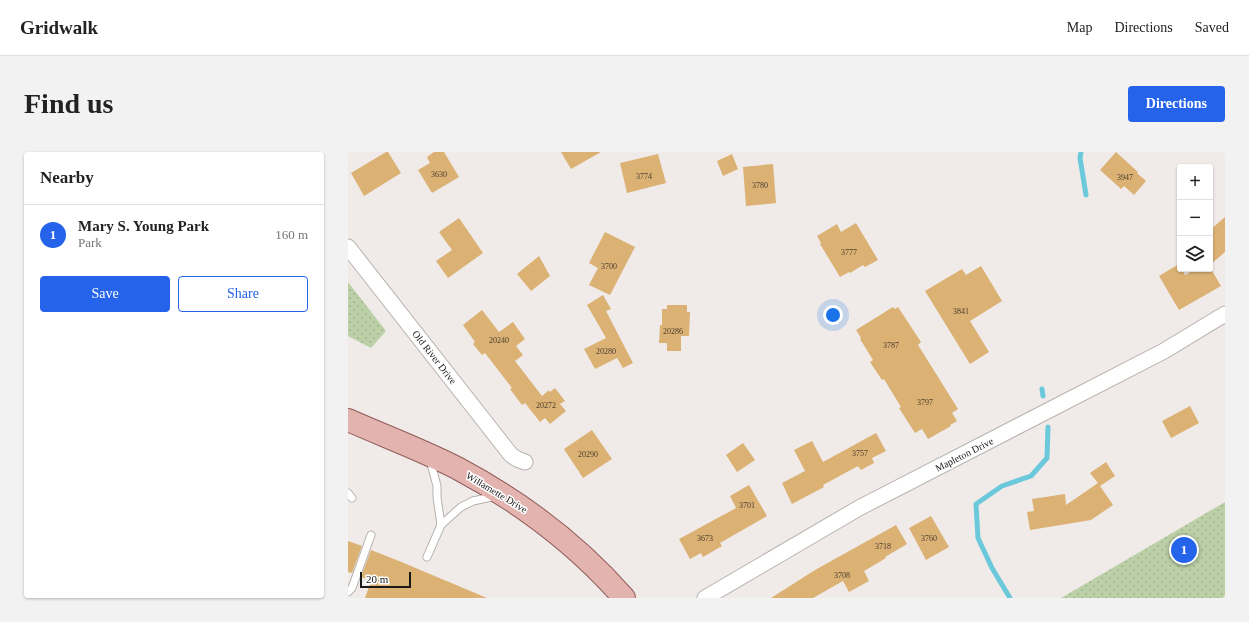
<!DOCTYPE html>
<html lang="en">
<head>
<meta charset="utf-8">
<style>
  :root { --surface:#fff; --page:#f2f2f2; --text:#222; --muted:#767676; --line:#e0e0e0; --accent:#2563eb }
  body { margin:0; font-family:Georgia,serif; background:var(--page); color:var(--text) }
  .controls { position:absolute; right:12px; top:12px; display:grid; overflow:hidden; border-radius:4px; box-shadow:0 1px 3px #0004 }
  .controls button { width:36px; height:36px; display:grid; place-items:center; padding:0; border:0; border-bottom:1px solid var(--line); background:var(--surface); color:var(--text); font:20px sans-serif }
  .scale { position:absolute; left:12px; bottom:10px; width:51px; box-sizing:border-box; padding-left:4px; border:2px solid #1a1817; border-top:0; font-size:11px; line-height:14px; white-space:nowrap; color:#1a1817; -webkit-text-stroke:3px #fff; paint-order:stroke }
  .you { position:absolute; left:485px; top:163px; width:14px; height:14px; margin:-10px; border:3px solid #fff; border-radius:50%; background:#1a73e8; box-shadow:0 0 0 6px #1a73e833 }
  .badge { display:grid; place-items:center; width:26px; height:26px; border-radius:50%; background:var(--accent); color:#fff; font-size:13px; font-weight:700 }
  .pin { position:absolute; translate:-50% -50%; border:2px solid #fff; box-shadow:0 1px 4px #0006 }
  .list { margin:0; padding:0; list-style:none }
  h2 { display:flex; justify-content:space-between; align-items:center; height:52px; margin:0; padding:0 16px; font-size:17px }
  h2 small { font-size:13px; font-weight:400; color:var(--muted) }
  .list li { display:grid; grid-template-columns:26px 1fr auto; gap:12px; align-items:center; box-sizing:border-box; height:60px; padding:0 16px; border-top:1px solid var(--line) }
  .list b { display:block; font-size:15px; white-space:nowrap }
  .list p { margin:0; font-size:13px; white-space:nowrap; color:var(--muted) }
  .list em { font-size:13px; font-style:normal; color:var(--muted) }
  .actions { display:flex; gap:8px; padding:12px 16px }
  .actions a { flex:1; padding:9px 0; border:1px solid var(--accent); border-radius:4px; text-align:center; font-size:14px; color:var(--accent) }
  .actions .main { background:var(--accent); color:#fff }
  .icon { flex:none; width:22px; height:22px; fill:none; stroke:currentColor; stroke-width:2; stroke-linecap:round; stroke-linejoin:round }
  .map { position:relative; flex:none; width:877px; height:446px; overflow:hidden; border-radius:4px }
  header { display:flex; align-items:center; gap:24px; box-sizing:border-box; height:56px; padding:0 20px; background:var(--surface); border-bottom:1px solid var(--line) }
  header strong { font-size:19px }
  nav { display:flex; gap:22px; margin-inline-start:auto; font-size:14px }
  .intro { display:flex; align-items:center; justify-content:space-between; box-sizing:border-box; height:96px; padding:0 24px }
  h1 { margin:0; font-size:28px }
  .button { padding:10px 18px; border-radius:4px; background:var(--accent); color:#fff; font-size:14px; font-weight:700 }
  main { display:flex; gap:24px; padding:0 24px }
  aside { flex:1; background:var(--surface); border-radius:4px; box-shadow:0 1px 3px #0004 }
  .map>svg:first-child { display:block }
  .park { fill:url(#park-dots) }
  .lines { fill:none; stroke-linecap:round; stroke-linejoin:round }
  .stream { stroke:#6cc9dc; stroke-width:5 }
  .building { fill:#dbb174 }
  .service-casing { stroke:#b6b1ae; stroke-width:9 }
  .minor-casing { stroke:#b6b1ae; stroke-width:17 }
  .primary-casing { stroke:#905c59; stroke-width:24 }
  .service { stroke:#fff; stroke-width:7 }
  .minor { stroke:#fff; stroke-width:15 }
  .primary { stroke:#e3b3b0; stroke-width:22 }
  .labels { text-anchor:middle; stroke-width:3; stroke-linejoin:round; paint-order:stroke }
  .number-label { font-size:8px; fill:#4a3e2e }
  .street-label { font-size:10px; fill:#1a1817; stroke:#fff }
</style>
</head>
<body>
<header>
<strong>Gridwalk</strong>
<nav><a>Map</a><a>Directions</a><a>Saved</a></nav>
</header>
<div class="intro"><h1>Find us</h1><a class="button">Directions</a></div>
<main>
<aside>
<h2>Nearby<small></small></h2>
<ul class="list">
<li><span class="badge">1</span><div><b>Mary S. Young Park</b><p>Park</p></div><em>160 m</em></li>
</ul>
<div class="actions"><a class="main">Save</a><a>Share</a></div>
</aside>
<div class="map">
<svg width="877" height="446" viewBox="0 0 877 446">
  <defs>
    <pattern id="park-dots" width="8" height="8" patternUnits="userSpaceOnUse"><rect width="8" height="8" fill="#bcd0a7"/><path d="M2 2h.1M6 6h.1" fill="none" stroke="#a1b28f" stroke-width="1.8" stroke-linecap="round"/></pattern>
  </defs>
  <rect width="100%" height="100%" fill="#f0ebe8"/>
  <!-- park -->
  <g class="park">
    <path d="M0,130l38,49 -15,17 -23,-12z"/>
    <path d="M877,350v96h-164z"/>
  </g>
  <g class="lines">
    <!-- stream -->
    <g class="stream">
      <path d="M733,0l-1,6 6,37"/>
      <path d="M694,237l1,7"/>
      <path d="M662,446l-18,-30 -14,-30 -2,-34 26,-18 29,-10 16,-18 1,-31"/>
    </g>
  </g>
  <!-- building -->
  <g class="building">
    <path d="M38,0h2l13,21 -37,23 -13,-23z"/>
    <path d="M86,0h10l15,25 -27,16 -14,-23 12,-7 -3,-6z"/>
    <path d="M213,0h40l-30,17z"/>
    <path d="M768,0l22,20 -1,1 9,8 -12,14 -10,-9 -3,3 -21,-19z"/>
    <path d="M310,2l8,29 -39,10 -7,-30z"/>
    <path d="M384,2l6,15 -15,7 -6,-15z"/>
    <path d="M425,12l3,39 -30,3 -3,-39z"/>
    <path d="M877,65v35l-15,13v-35z"/>
    <path d="M111,66l24,35 -35,25 -12,-17 16,-11 -13,-18z"/>
    <path d="M508,71l22,37 -13,7 -2,-2 -13,8 -1,-1 -9,5 -20,-33 1,-1 -4,-7 20,-12 4,8z"/>
    <path d="M257,80l30,15 -25,48 -21,-10 9,-17 -9,-5z"/>
    <path d="M191,104l11,20 -19,15 -14,-17z"/>
    <path d="M831,112l1,5h2l3,6 11,-6h15l10,17 -42,24 -20,-34z"/>
    <path d="M633,114l21,35 -32,20 19,31 -19,12 -45,-73 37,-22 4,6z"/>
    <path d="M255,143l8,14 -5,2 27,52 -10,5 -6,-10 -22,11 -11,-20 22,-11 -19,-33z"/>
    <path d="M319,153h20v7h3l-1,24h-8v15h-14v-8h-8l1,-18h2v-16h5z"/>
    <path d="M545,155l2,2 3,-2 23,35 -3,3 40,64 -6,4 5,8 -7,4 1,1 -23,13 -6,-10 -7,4 -16,-25 2,-1 -17,-28 -2,1 -12,-18 3,-2 -13,-21 1,-1 -5,-8z"/>
    <path d="M134,158l17,22 14,-10 12,17 -9,7 7,9 -8,6 27,35 7,-6 1,2 5,-4 10,13 -5,3 6,7 -16,13 -5,-6 -5,4 -15,-19 -3,2 -12,-16 2,-1 -27,-35 -3,2 -9,-11 2,-2 -12,-17z"/>
    <path d="M842,254l9,17 -28,15 -9,-17z"/>
    <path d="M244,278l20,29 -29,19 -19,-29z"/>
    <path d="M528,281l10,18 -14,7 2,5 -13,7 -3,-4 -35,19 1,2 -32,17 -10,-21 23,-12 -11,-21 18,-9 11,21z"/>
    <path d="M395,291l12,17 -18,12 -11,-17z"/>
    <path d="M758,310l9,14 -15,10 13,19 -22,15 -61,10 -3,-18 7,-1 -2,-12 33,-5 1,11 32,-22 -8,-10z"/>
    <path d="M401,333l18,31 -47,27 2,3 -19,11 -2,-4 -11,6 -11,-20 57,-31 -6,-12z"/>
    <path d="M583,364l18,31 -23,13 -17,-32z"/>
    <path d="M548,373l11,19 -22,13 1,1 -22,13 5,10 -20,11 -6,-11 -30,17h-42l44,-28z"/>
    <path d="M0,389l14,5 -10,27 -4,-1z"/>
    <path d="M23,398l28,11 88,37h-122l6,-17 -10,-4z"/>
  </g>
  <g class="lines">
    <!-- service casing -->
    <g class="service-casing">
      <g id="service">
        <path d="M82,308l7,26v11l4,28"/>
        <path d="M0,341l4,5"/>
        <path d="M79,405l14,-32 20,-18 12,-6 23,-5"/>
        <path d="M0,440l4,-4 19,-53"/>
      </g>
    </g>
    <!-- minor casing -->
    <g class="minor-casing">
      <g id="minor">
        <path d="M0,95l163,208 6,4 8,3"/>
        <path d="M357,446l154,-90 305,-157 61,-37"/>
      </g>
    </g>
    <!-- primary casing -->
    <g class="primary-casing">
      <path id="primary" d="M0,268c36,16 74,30 109,48 64,34 119,75 167,130"/>
    </g>
    <!-- service -->
    <use href="#service" class="service"/>
    <!-- minor -->
    <use href="#minor" class="minor"/>
    <!-- primary -->
    <use href="#primary" class="primary"/>
  </g>
  <g class="labels">
    <!-- number labels -->
    <g class="number-label">
      <text x="91" y="25">3630</text>
      <text x="296" y="27">3774</text>
      <text x="777" y="28">3947</text>
      <text x="412" y="36">3780</text>
      <text x="501" y="103">3777</text>
      <text x="261" y="117">3700</text>
      <text x="613" y="162">3841</text>
      <text x="325" y="182">20286</text>
      <text x="151" y="191">20240</text>
      <text x="543" y="196">3787</text>
      <text x="258" y="202">20280</text>
      <text x="577" y="253">3797</text>
      <text x="198" y="256">20272</text>
      <text x="512" y="304">3757</text>
      <text x="240" y="305">20290</text>
      <text x="399" y="356">3701</text>
      <text x="357" y="389">3673</text>
      <text x="581" y="389">3760</text>
      <text x="535" y="397">3718</text>
      <text x="494" y="426">3708</text>
    </g>
    <!-- street labels -->
    <g class="street-label">
      <text transform="translate(87 205) rotate(52)" y="4">Old River Drive</text>
      <text transform="translate(616 302) rotate(-27)" y="4">Mapleton Drive</text>
      <text transform="translate(149 340) rotate(31)" y="4">Willamette Drive</text>
    </g>
  </g>
</svg>
<div class="controls">
<button>+</button>
<button>−</button>
<button><svg class="icon" aria-label="layers" viewBox="0 0 24 24"><path d="M12 4l9 5-9 5-9-5zM3 14l9 5 9-5"/></svg></button>
</div>
<div class="scale">20 m</div>
<div class="you"></div>
<div class="pin badge" style="left:836px;top:398px">1</div>
</div>
</main>
</body>
</html>
